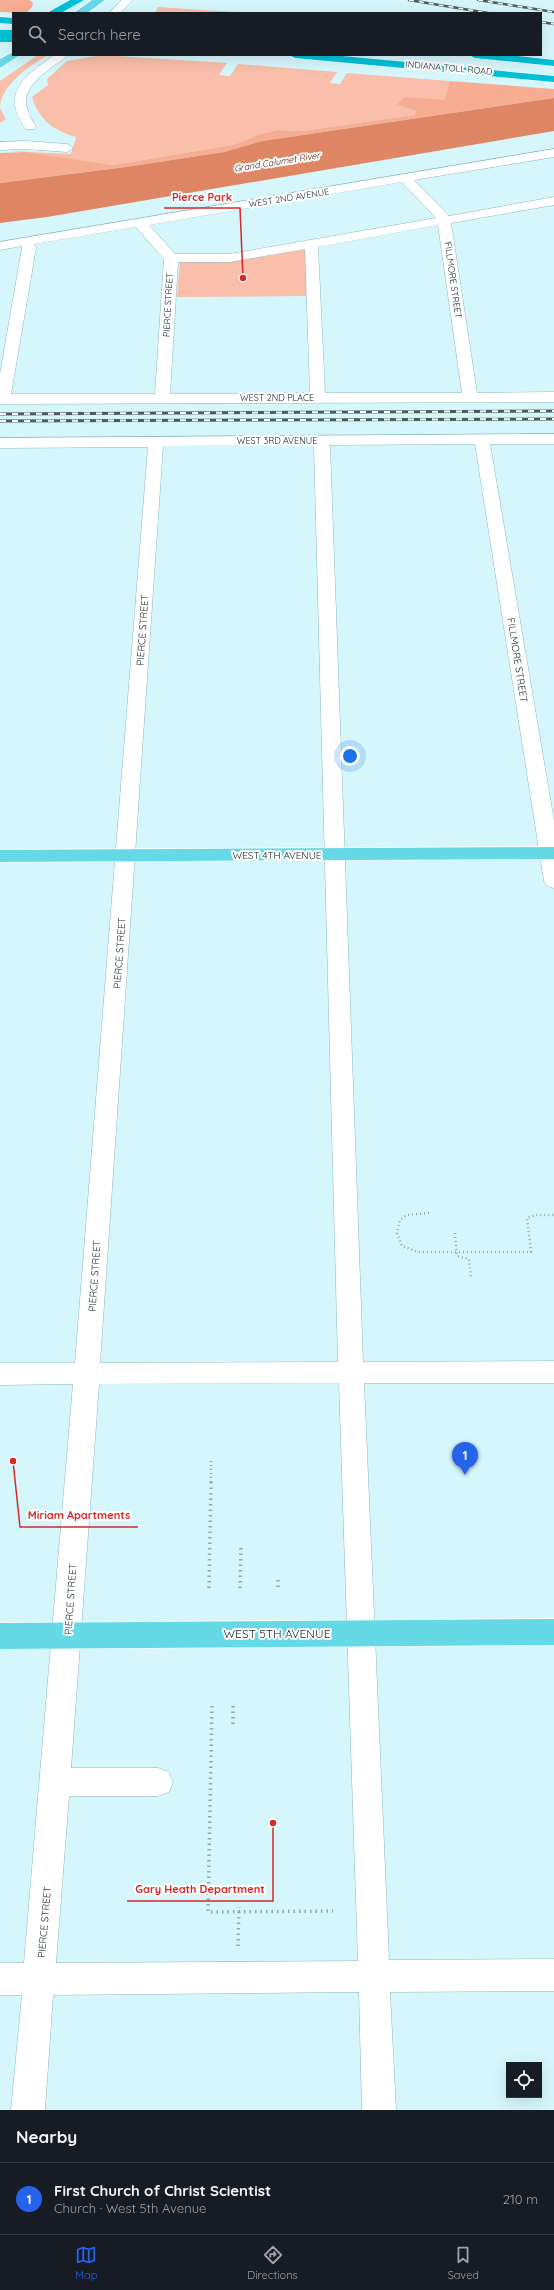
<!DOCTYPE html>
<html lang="en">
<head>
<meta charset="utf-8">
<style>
  :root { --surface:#171b24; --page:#20242c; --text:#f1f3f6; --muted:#9ea1a6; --line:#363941; --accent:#2563eb }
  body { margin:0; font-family:Quicksand,sans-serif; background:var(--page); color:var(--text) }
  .controls { position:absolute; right:12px; bottom:12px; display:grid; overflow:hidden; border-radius:0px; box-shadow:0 4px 16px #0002 }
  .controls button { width:36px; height:36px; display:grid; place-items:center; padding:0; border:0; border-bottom:1px solid var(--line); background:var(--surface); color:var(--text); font:20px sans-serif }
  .you { position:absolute; left:350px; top:756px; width:14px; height:14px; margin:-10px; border:3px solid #fff; border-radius:50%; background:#1a73e8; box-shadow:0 0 0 6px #1a73e833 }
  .badge { display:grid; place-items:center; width:26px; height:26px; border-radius:50%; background:var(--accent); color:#fff; font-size:13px; font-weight:700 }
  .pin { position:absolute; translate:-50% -33px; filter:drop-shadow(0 1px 2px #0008) }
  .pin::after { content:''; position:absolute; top:21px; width:14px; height:12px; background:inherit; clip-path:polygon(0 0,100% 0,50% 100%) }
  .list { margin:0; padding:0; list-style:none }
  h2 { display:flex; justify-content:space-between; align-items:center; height:52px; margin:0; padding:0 16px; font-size:17px }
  h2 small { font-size:13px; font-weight:400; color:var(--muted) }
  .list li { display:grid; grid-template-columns:26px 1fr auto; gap:12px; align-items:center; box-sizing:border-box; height:72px; padding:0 16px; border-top:1px solid var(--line) }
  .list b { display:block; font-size:15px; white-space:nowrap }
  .list p { margin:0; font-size:13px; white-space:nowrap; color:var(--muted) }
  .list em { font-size:13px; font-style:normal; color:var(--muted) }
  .icon { flex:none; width:22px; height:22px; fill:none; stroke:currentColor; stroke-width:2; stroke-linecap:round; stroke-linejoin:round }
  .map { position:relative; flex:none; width:554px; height:2110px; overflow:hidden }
  .search { position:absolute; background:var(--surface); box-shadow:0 4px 16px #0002; left:12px; right:12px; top:12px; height:44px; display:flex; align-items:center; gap:10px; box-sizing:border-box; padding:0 14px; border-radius:0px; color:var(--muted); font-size:15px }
  .sheet { height:124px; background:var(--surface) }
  nav { display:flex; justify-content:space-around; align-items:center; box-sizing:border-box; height:56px; border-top:1px solid var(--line); background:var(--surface); font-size:11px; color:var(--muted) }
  nav a { display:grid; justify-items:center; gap:2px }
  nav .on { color:var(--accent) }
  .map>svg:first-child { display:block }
  .green { fill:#f9bfaa }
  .forest { fill:#f7ad91 }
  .water { fill:#df8665 }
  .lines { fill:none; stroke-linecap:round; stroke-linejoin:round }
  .minor-casing { stroke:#8eb7be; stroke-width:1 }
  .major-casing { stroke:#fff; stroke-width:1 }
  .highway-casing { stroke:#fff; stroke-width:1 }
  .path-far1 { stroke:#8eaaae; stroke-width:2.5; stroke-dasharray:1 3; stroke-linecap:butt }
  .path { stroke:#8eaaae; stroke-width:3.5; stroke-dasharray:1.5 4; stroke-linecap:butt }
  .minor { fill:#fff; fill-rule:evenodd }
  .major { fill:#66d9e7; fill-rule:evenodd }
  .highway { fill:#00c0d7; fill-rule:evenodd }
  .rail-far1-casing { stroke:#465c5e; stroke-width:2.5 }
  .rail-casing { stroke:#465c5e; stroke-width:3 }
  .rail-far1 { stroke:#fff; stroke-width:1.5; stroke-dasharray:5; stroke-linecap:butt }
  .rail { stroke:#fff; stroke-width:2; stroke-dasharray:6; stroke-linecap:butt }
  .highway-bridge-casing { stroke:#fff; stroke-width:12; stroke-linecap:butt }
  .highway-bridge { stroke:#00c0d7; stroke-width:12 }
  .labels { text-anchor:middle; stroke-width:4; stroke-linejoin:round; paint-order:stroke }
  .far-street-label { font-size:9px; fill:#0f2022; stroke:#fff }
  .far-water-label { font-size:9px; font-style:italic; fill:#4d1600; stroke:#fff }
  .street-label { font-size:10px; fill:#0f2022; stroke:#fff }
  .near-street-label { font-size:12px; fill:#0f2022; stroke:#fff }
  .leader { fill:none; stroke:#d62828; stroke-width:1.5 }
  .callout-dot { fill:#d62828; stroke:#fff; stroke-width:1.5 }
  .callout-label { font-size:11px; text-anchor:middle; font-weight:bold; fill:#d62828; stroke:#fff; stroke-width:4; stroke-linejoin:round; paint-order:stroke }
</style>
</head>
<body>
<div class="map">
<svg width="554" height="2110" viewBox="0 0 554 2110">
  <rect width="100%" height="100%" fill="#d5f7fc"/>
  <!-- green -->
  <g class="green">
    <path d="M158,7l92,6h-95z"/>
    <path d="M38,55h10c-19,11 -47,30 -48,53l6,11 -6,4v-42z"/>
    <path d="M102,55l125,8 -8,12 11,1 8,-12 99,8 -7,11 10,1 7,-11 103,8 -6,19 -47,5 19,6 -2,4 -112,16 -24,-1 -18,4 -27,11 -120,20 -101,-14 59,3 5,-17c-22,-6 -37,-17 -44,-40l16,-12 -1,-6 20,-18z"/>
    <path d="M307,248l1,48 -131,1 3,-37z"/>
  </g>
  <!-- forest -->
  <g class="forest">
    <path d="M0,0h30l3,3 -1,4 -6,6 -26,-1z"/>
    <path d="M450,81l104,8v9l-292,43 -38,11 -98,15 -126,16v-30l25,-1 88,13 120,-20 27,-11 18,-4 24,1 112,-16 2,-4 -19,-6 7,-8 40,3z"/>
  </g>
  <!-- water -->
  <path class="water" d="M554,98v33l-507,86 -47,6v-40l126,-16 98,-15 38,-11z"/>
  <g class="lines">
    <!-- minor casing -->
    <g class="minor-casing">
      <g id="minor">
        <path d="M122,0h11l-13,13h-11z"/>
        <path d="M54,55h13c-4,5 -10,8 -15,12 -25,19 -35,31 -16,59l-2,3h-8c-26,-37 -2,-52 28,-74z"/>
        <path d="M26,141l41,3 6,4 -6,4 -41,-3 -26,1v-8z"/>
        <path d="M554,149v8l-140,23 35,36 105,-19v8l-103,18 26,170 77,-1v10l-554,2v-30l22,-126v-2l-22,4v-8zM402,182l34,36 -206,36h-55l-26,-29zM438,225l24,168h-137l-7,-146zM136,227l28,32 -9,135h-144l25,-146 -2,-4zM305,249l5,144 -140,1 8,-132h52z"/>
        <path d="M554,434v10h-64l64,377v67l-7,-2 -3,-5 -69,-437 -145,1 33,917 191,-1v22h-190l25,577 165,-1v32l-164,1 6,118h-34l-3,-118 -306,3 -8,115h-34l11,-115h-22v-32h24l49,-579 -73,1v-22h75l73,-916 -148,1v-10zM314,445l24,917 -238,1 63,-917zM339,1383l19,578 -302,2 13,-167h89l11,-4 4,-10 -4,-10 -11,-4h-87l28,-384z"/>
      </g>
    </g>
    <!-- major casing -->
    <g class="major-casing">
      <g id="major">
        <path d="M92,0h13l-18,13h-13z"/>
        <path d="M13,52v3h6l-2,2 -17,11v-9z"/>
        <path d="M554,847v12l-554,3v-12z"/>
        <path d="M554,1619v26l-554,4v-26z"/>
      </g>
    </g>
    <!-- highway casing -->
    <g class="highway-casing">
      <g id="highway">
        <path d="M70,0h14l-23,13h-14z"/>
        <path d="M0,17l13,1v6l-13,-1z"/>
        <path d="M289,55h43l222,21v6l-259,-24z"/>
        <path d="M469,55h40l45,5v6l-79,-8z"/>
      </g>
    </g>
    <!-- path-far1 -->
    <g class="path-far1">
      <path d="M429,1213l-22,2 -7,5 -3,13 5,13 16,6h113l-4,-34 9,-3h18"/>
      <path d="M455,1233l2,23 12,3 2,18"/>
      <path d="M211,1482v-23"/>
    </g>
    <!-- path -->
    <g class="path">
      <path d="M278,1580v8"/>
      <path d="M209,1588l2,-107"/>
      <path d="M240,1588l1,-40"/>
      <path d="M212,1706l-4,206 125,-1"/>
      <path d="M233,1706v21"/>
      <path d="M238,1946l1,-39"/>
    </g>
    <!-- minor -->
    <use href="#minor" class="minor"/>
    <!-- major -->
    <use href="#major" class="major"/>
    <!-- highway -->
    <use href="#highway" class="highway"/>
    <!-- rail-far1 casing -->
    <g class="rail-far1-casing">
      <g id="rail-far1">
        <path d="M409,0l79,13"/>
        <path d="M478,0l76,12"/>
        <path d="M541,22l13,2"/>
      </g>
    </g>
    <!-- rail casing -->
    <g class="rail-casing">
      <g id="rail">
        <path d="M0,414l554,-3"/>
        <path d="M0,421l554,-2"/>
      </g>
    </g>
    <!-- rail-far1 -->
    <use href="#rail-far1" class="rail-far1"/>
    <!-- rail -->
    <use href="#rail" class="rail"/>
    <!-- highway-bridge casing -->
    <g class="highway-bridge-casing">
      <path id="highway-bridge" d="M0,36h13"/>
    </g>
    <!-- highway-bridge -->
    <use href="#highway-bridge" class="highway-bridge"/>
  </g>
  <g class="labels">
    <!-- far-street labels -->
    <g class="far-street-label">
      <text transform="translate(449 68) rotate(5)" y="3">INDIANA TOLL ROAD</text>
      <text transform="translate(289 198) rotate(-9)" y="3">WEST 2ND AVENUE</text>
      <text transform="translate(453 280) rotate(82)" y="3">FILLMORE STREET</text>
      <text transform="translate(168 305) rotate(-87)" y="3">PIERCE STREET</text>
      <text x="277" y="401">WEST 2ND PLACE</text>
      <text x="277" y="444">WEST 3RD AVENUE</text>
    </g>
    <!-- far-water labels -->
    <g class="far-water-label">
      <text transform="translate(277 162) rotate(-9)" y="3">Grand Calumet River</text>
    </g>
    <!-- street labels -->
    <g class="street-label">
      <text transform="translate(142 630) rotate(-86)" y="4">PIERCE STREET</text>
      <text transform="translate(518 660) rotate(81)" y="4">FILLMORE STREET</text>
      <text x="277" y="859">WEST 4TH AVENUE</text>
      <text transform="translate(119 953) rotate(-86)" y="4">PIERCE STREET</text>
      <text transform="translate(94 1276) rotate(-86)" y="4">PIERCE STREET</text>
      <text transform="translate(70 1599) rotate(-86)" y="4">PIERCE STREET</text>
      <text transform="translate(44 1922) rotate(-85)" y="4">PIERCE STREET</text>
    </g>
    <!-- near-street labels -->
    <g class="near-street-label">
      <text x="277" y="1638">WEST 5TH AVENUE</text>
    </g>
  </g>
  <!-- callouts -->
  <path class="leader" d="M243 278L240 208H164M13 1461L20 1527H138M273 1823L273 1901H127"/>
  <g class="callout-dot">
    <circle cx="243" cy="278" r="4"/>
    <circle cx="13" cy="1461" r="4"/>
    <circle cx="273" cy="1823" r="4"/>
  </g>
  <g class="callout-label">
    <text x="202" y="201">Pierce Park</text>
    <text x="79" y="1519">Miriam Apartments</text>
    <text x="200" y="1893">Gary Heath Department</text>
  </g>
</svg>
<div class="controls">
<button><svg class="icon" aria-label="locate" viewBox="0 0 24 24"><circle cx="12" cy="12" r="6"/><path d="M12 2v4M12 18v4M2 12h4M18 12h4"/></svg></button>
</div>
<div class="you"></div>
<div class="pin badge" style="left:465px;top:1475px">1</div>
<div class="search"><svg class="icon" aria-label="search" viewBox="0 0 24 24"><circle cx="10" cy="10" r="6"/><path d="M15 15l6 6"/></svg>Search here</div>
</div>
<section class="sheet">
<h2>Nearby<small></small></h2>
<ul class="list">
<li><span class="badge">1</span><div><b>First Church of Christ Scientist</b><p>Church · West 5th Avenue</p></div><em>210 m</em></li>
</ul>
</section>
<nav>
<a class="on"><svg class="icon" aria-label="map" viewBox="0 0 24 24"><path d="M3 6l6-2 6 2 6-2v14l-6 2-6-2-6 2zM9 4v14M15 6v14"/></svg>Map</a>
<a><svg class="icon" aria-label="directions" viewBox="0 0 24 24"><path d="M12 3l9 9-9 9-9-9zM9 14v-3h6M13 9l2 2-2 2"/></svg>Directions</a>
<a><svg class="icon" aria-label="saved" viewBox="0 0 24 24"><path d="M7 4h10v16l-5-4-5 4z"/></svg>Saved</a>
</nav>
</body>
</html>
